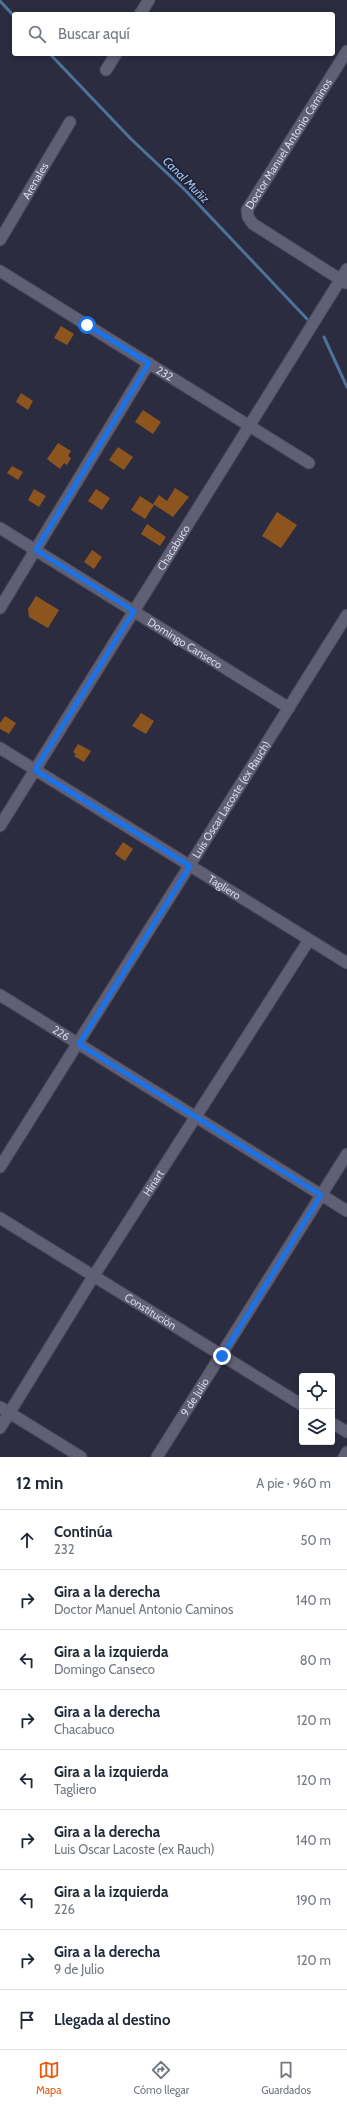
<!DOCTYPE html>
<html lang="es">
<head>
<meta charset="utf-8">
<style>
  :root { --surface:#fff; --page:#f6f6f7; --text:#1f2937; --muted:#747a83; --line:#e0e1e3; --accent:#ea580c }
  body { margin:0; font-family:Cabin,sans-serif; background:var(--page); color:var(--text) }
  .controls { position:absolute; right:12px; bottom:12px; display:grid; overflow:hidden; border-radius:4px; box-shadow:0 2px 6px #0003 }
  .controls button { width:36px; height:36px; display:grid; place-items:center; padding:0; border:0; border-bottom:1px solid var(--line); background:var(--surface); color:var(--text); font:20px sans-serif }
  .stop { position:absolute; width:12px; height:12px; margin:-9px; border:3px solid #1a73e8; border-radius:50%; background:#fff }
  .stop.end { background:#1a73e8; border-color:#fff; box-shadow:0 1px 4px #0008 }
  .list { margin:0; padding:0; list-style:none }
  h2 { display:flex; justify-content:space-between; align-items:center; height:52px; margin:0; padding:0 16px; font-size:17px }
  h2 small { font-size:13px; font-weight:400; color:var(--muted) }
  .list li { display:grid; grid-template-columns:26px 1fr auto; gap:12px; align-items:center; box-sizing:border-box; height:60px; padding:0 16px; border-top:1px solid var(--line) }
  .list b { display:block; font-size:15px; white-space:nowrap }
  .list p { margin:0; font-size:13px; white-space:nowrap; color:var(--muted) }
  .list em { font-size:13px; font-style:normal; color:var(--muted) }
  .icon { flex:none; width:22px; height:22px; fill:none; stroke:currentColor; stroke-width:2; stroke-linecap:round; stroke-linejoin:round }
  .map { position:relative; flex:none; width:347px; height:1457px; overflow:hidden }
  .search { position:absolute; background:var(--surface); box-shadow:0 2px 6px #0003; left:12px; right:12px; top:12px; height:44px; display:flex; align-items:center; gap:10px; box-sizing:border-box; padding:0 14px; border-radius:4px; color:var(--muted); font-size:15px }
  .sheet { height:592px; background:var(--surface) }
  nav { display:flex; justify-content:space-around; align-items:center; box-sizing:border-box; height:56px; border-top:1px solid var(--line); background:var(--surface); font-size:11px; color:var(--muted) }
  nav a { display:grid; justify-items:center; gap:2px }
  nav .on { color:var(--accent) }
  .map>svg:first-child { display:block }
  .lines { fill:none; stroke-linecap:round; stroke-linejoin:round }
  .stream { stroke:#4c7399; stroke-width:3 }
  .building { fill:#8c551e }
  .minor-casing { stroke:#4b4a5b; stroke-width:13 }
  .minor { stroke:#5f5f76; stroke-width:11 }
  .route { stroke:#1a73e8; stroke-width:5 }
  .labels { text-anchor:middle; stroke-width:3.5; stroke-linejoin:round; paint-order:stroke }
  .street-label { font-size:11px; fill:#d6d6e3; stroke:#232235 }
  .water-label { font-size:12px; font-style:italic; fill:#9ac5f1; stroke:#232235 }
</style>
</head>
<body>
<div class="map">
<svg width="347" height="1457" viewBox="0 0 347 1457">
  <rect width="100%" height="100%" fill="#2c2c40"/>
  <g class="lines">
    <!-- stream -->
    <g class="stream">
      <path d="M0,1l14,15"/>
      <path d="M50,54l81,85 55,52 122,129"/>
      <path d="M324,337l23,50"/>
    </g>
  </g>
  <!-- building -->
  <g class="building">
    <path d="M61,326l13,8 -7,11 -13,-7z"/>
    <path d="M21,393l12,8 -5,9 -12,-8z"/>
    <path d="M143,410l18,12 -8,12 -18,-12z"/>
    <path d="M58,443l13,8 -3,5 3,2 -4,7 -3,-2 -4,6 -13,-10z"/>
    <path d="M118,447l15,10 -9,13 -15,-10z"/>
    <path d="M12,466l11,6 -5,8 -11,-7z"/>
    <path d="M175,488l14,9 -16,20 -20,-13 6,-9 8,6z"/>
    <path d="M34,489l12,7 -7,11 -11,-7z"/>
    <path d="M96,489l14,9 -8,12 -14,-9z"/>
    <path d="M140,496l14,9 -9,14 -14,-9z"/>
    <path d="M277,512l20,13 -16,23 -19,-12z"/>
    <path d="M147,524l19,13 -6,9 -19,-12z"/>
    <path d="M92,550l10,7 -8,12 -10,-7z"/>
    <path d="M36,596l23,14 -11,18 -19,-11 -1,-8z"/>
    <path d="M141,713l13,8 -8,13 -14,-8z"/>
    <path d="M5,716l11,7 -7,11 -9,-5v-6z"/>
    <path d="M78,744l13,7 -7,11 -10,-6 2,-2 -3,-2z"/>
    <path d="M123,842l10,7 -8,12 -10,-7z"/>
  </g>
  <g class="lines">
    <!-- minor casing -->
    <g class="minor-casing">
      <g id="minor">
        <path d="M140,14l9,-14"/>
        <path d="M106,70l10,-16"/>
        <path id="s1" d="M0,240l70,-118"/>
        <path id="s2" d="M0,271l309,192"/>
        <path id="s3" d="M346,283l-93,-59 -5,-7 -1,-7 100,-159"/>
        <path id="s4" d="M0,528l289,180"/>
        <path d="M0,608l149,-245"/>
        <path id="s5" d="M0,748l347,215"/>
        <path id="s6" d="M0,826l347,-557"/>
        <path id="s7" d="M0,995l347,216"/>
        <path id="s8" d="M0,1167l347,-552"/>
        <path id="s9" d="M0,1218l302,187"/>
        <path d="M0,1407l81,50"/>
        <path d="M332,1423l15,9"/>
        <path id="s10" d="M0,1428l93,-151 216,-337"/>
        <path id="s11" d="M157,1457l190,-303"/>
        <path d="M344,1457l3,-5"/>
      </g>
    </g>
    <!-- minor -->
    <use href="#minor" class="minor"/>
  </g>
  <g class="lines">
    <!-- route -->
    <path class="route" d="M87,325l62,38 -113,187 98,61 -99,159 155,96 -111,178 242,151 -99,161"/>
  </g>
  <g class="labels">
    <!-- street labels -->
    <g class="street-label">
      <text dy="4" stroke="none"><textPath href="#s3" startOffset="204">Doctor Manuel Antonio Caminos</textPath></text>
      <text dy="4" stroke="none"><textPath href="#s1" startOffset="69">Arenales</textPath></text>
      <text dy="4" stroke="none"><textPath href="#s2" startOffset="194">232</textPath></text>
      <text dy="4" stroke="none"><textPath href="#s6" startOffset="328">Chacabuco</textPath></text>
      <text dy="4" stroke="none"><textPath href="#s4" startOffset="218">Domingo Canseco</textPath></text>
      <text dy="4" stroke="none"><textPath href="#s8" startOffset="434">Luis Oscar Lacoste (ex Rauch)</textPath></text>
      <text dy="4" stroke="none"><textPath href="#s5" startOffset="264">Tagliero</textPath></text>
      <text dy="4" stroke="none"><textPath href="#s7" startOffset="72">226</textPath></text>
      <text dy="4" stroke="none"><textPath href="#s10" startOffset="289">Hiriart</textPath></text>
      <text dy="4" stroke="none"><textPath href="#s9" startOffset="177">Constitución</textPath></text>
      <text dy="4" stroke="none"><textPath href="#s11" startOffset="71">9 de Julio</textPath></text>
    </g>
    <!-- water labels -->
    <g class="water-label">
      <text transform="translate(186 180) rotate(45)" y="4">Canal Muñiz</text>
    </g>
  </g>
</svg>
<div class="controls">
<button><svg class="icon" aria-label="locate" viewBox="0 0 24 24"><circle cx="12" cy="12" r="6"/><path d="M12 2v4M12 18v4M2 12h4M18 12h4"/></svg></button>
<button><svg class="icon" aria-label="layers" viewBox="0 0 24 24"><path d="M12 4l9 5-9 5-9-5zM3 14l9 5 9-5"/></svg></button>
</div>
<div class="stop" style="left:87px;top:325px"></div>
<div class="stop end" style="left:222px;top:1356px"></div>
<div class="search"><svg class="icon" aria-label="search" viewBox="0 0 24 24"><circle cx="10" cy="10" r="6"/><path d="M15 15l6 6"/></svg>Buscar aquí</div>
</div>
<section class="sheet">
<h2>12 min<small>A pie · 960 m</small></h2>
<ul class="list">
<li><svg class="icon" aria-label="ahead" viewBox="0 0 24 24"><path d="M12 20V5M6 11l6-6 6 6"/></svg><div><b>Continúa</b><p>232</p></div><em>50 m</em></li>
<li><svg class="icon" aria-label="right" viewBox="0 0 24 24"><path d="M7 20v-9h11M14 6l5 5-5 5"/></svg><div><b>Gira a la derecha</b><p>Doctor Manuel Antonio Caminos</p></div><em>140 m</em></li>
<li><svg class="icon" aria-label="left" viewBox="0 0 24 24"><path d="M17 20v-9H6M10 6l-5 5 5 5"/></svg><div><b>Gira a la izquierda</b><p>Domingo Canseco</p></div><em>80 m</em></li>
<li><svg class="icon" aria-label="right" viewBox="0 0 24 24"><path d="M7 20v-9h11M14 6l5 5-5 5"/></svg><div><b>Gira a la derecha</b><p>Chacabuco</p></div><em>120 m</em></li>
<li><svg class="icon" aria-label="left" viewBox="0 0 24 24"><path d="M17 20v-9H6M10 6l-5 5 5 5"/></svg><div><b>Gira a la izquierda</b><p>Tagliero</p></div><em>120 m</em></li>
<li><svg class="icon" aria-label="right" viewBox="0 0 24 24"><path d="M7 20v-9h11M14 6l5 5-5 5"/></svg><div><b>Gira a la derecha</b><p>Luis Oscar Lacoste (ex Rauch)</p></div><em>140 m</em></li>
<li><svg class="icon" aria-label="left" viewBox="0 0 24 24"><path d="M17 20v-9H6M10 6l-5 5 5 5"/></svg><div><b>Gira a la izquierda</b><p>226</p></div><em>190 m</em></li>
<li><svg class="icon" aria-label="right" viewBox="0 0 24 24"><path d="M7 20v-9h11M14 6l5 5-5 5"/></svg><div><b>Gira a la derecha</b><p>9 de Julio</p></div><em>120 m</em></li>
<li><svg class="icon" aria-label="arrive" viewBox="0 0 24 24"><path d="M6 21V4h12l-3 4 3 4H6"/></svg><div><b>Llegada al destino</b></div></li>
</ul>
</section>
<nav>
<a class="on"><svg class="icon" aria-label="map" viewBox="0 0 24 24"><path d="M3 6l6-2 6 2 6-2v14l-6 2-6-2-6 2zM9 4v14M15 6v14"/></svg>Mapa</a>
<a><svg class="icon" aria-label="directions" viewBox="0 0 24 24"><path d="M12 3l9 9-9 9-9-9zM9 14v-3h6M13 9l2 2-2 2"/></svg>Cómo llegar</a>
<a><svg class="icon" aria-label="saved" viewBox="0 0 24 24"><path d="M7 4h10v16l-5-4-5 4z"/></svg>Guardados</a>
</nav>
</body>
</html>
